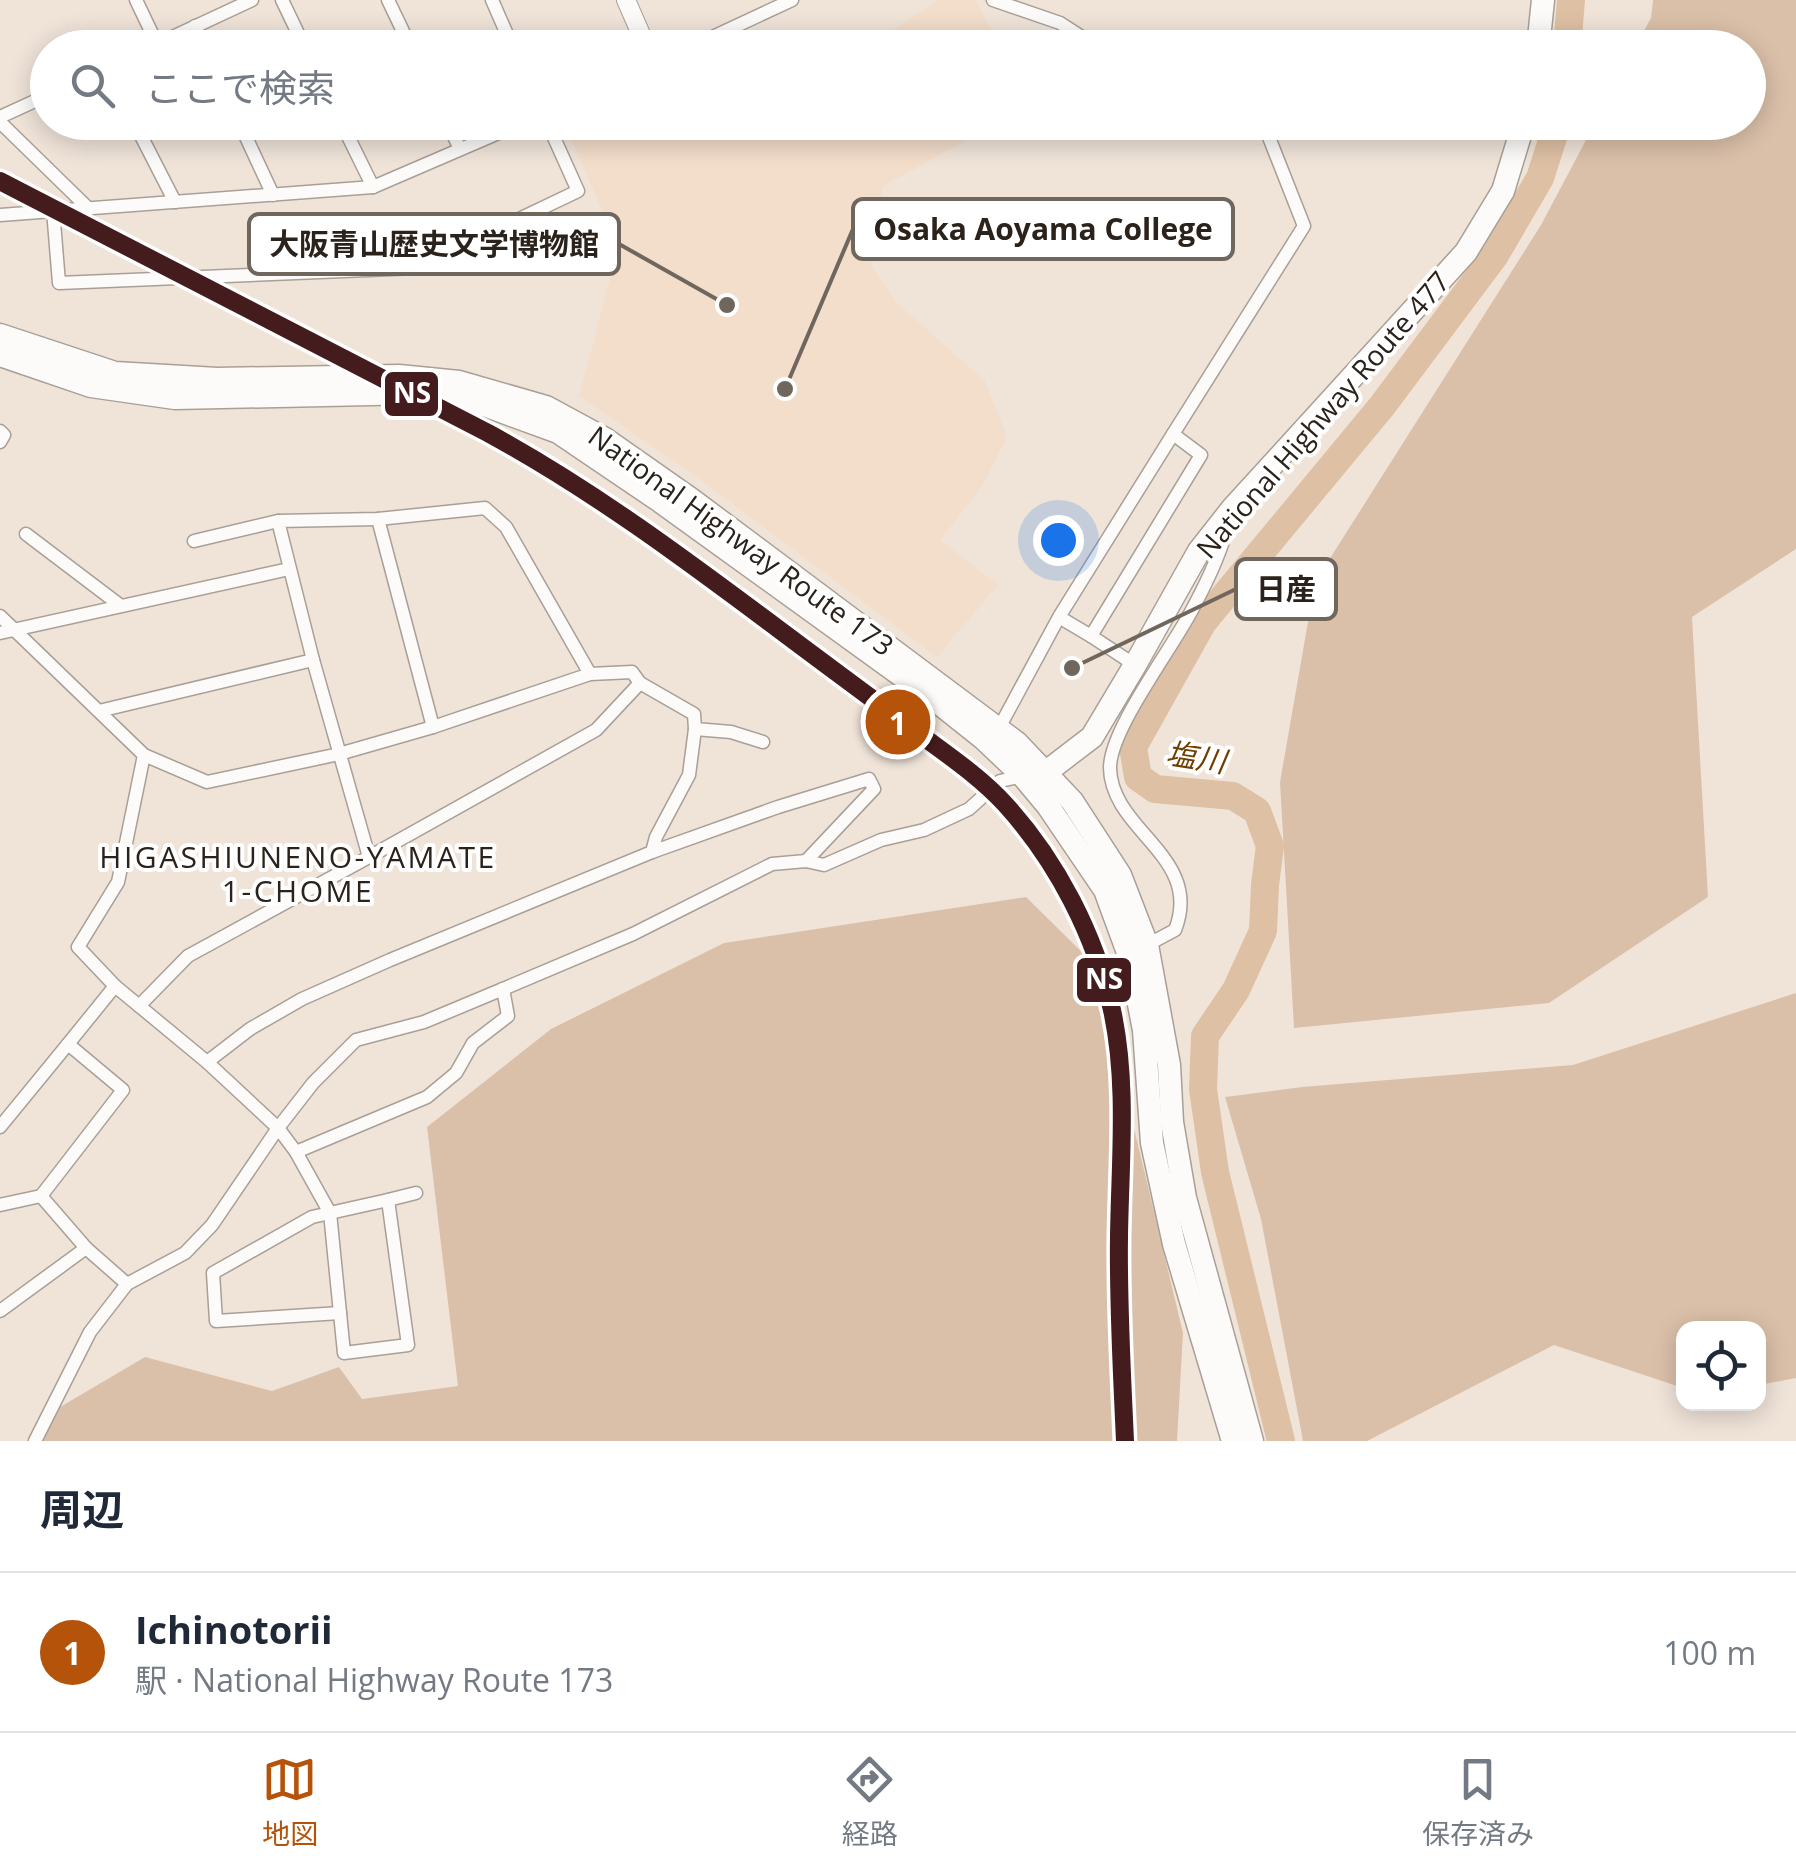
<!DOCTYPE html>
<html lang="ja">
<head>
<meta charset="utf-8">
<style>
  :root { --surface:#fff; --page:#f6f6f7; --text:#1f2937; --muted:#747a83; --line:#e0e1e3; --accent:#b45309 }
  body { margin:0; font-family:"Open Sans","Noto Sans JP",sans-serif; background:var(--page); color:var(--text) }
  .controls { position:absolute; right:30px; bottom:30px; display:grid; overflow:hidden; border-radius:20px; box-shadow:0 5px 25px #0003 }
  .controls button { width:90px; height:90px; display:grid; place-items:center; padding:0; border:0; border-bottom:2px solid var(--line); background:var(--surface); color:var(--text); font:50px sans-serif }
  .you { position:absolute; left:1058px; top:540px; width:35px; height:35px; margin:-25px; border:8px solid #fff; border-radius:50%; background:#1a73e8; box-shadow:0 0 0 15px #1a73e833 }
  .badge { display:grid; place-items:center; width:65px; height:65px; border-radius:50%; background:var(--accent); color:#fff; font-size:32px; font-weight:700 }
  .pin { position:absolute; translate:-50% -50%; border:5px solid #fff; box-shadow:0 2px 10px #0006 }
  .list { margin:0; padding:0; list-style:none }
  h2 { display:flex; justify-content:space-between; align-items:center; height:130px; margin:0; padding:0 40px; font-size:42px }
  h2 small { font-size:32px; font-weight:400; color:var(--muted) }
  .list li { display:grid; grid-template-columns:65px 1fr auto; gap:30px; align-items:center; box-sizing:border-box; height:160px; padding:0 40px; border-top:2px solid var(--line) }
  .list b { display:block; font-size:38px; white-space:nowrap }
  .list p { margin:0; font-size:32px; white-space:nowrap; color:var(--muted) }
  .list em { font-size:32px; font-style:normal; color:var(--muted) }
  .icon { flex:none; width:55px; height:55px; fill:none; stroke:currentColor; stroke-width:2; stroke-linecap:round; stroke-linejoin:round }
  .map { position:relative; flex:none; width:1796px; height:1441px; overflow:hidden }
  .search { position:absolute; background:var(--surface); box-shadow:0 5px 25px #0003; left:30px; right:30px; top:30px; height:110px; display:flex; align-items:center; gap:25px; box-sizing:border-box; padding:0 35px; border-radius:55px; color:var(--muted); font-size:38px }
  .sheet { height:290px; background:var(--surface) }
  nav { display:flex; justify-content:space-around; align-items:center; box-sizing:border-box; height:140px; border-top:2px solid var(--line); background:var(--surface); font-size:28px; color:var(--muted) }
  nav a { display:grid; justify-items:center; gap:5px }
  nav .on { color:var(--accent) }
  .map>svg:first-child { display:block }
  .built { fill:#f3ddcb }
  .forest { fill:#dbc0a9 }
  .lines { fill:none; stroke-linecap:round; stroke-linejoin:round }
  .river { stroke:#dec0a4; stroke-width:28 }
  .street-casing { stroke:#a89f97; stroke-width:15 }
  .secondary-casing { stroke:#a89f97; stroke-width:20 }
  .highway-casing { stroke:#a89f97; stroke-width:25 }
  .street { stroke:#fdfbf9; stroke-width:12 }
  .secondary { stroke:#fdfbf9; stroke-width:18 }
  .highway { stroke:#fdfbf9; stroke-width:22 }
  .rail-1-casing { stroke:#fff; stroke-width:25 }
  .rail-1 { stroke:#451c1d; stroke-width:18 }
  .labels { text-anchor:middle; stroke-width:8; stroke-linejoin:round; paint-order:stroke }
  .street-label { font-size:28px; fill:#2a221b; stroke:#fff }
  .water-label { font-size:30px; font-style:italic; fill:#6f3e01; stroke:#fff }
  .neighbourhood-label { font-size:30px; letter-spacing:2.5px; fill:#2a221b; stroke:#fff }
  .leader { fill:none; stroke:#6f665e; stroke-width:4 }
  .callout-dot { fill:#6f665e; stroke:#fff; stroke-width:4 }
  .callout { fill:#fff; stroke:#6f665e; stroke-width:4 }
  .callout-label { font-size:30px; text-anchor:middle; font-weight:bold; fill:#2a221b }
  .line-badge { stroke:#fff; stroke-width:4 }
  .badge-label { font-size:28px; text-anchor:middle; font-weight:bold; fill:#fff }
</style>
</head>
<body>
<div class="map">
<svg width="1796" height="1441" viewBox="0 0 1796 1441">
  <rect width="100%" height="100%" fill="#f0e4d9"/>
  <!-- built -->
  <g class="built">
    <path d="M938,0h38l21,44 -1,3h-160l50,-12z"/>
    <path d="M570,122l411,1 -3,11 -95,52 -12,80 26,37 88,78 22,56 -24,48 -43,55 58,45 -61,72 -247,-185 -111,-76 36,-136 -14,-52 -36,-83z"/>
  </g>
  <!-- forest -->
  <g class="forest">
    <path d="M1653,0h143v549l-104,68 16,280 -159,106 -255,25 -14,-246 35,-200 226,-357 54,-102 153,-1v-74l-113,-1 16,-29z"/>
    <path d="M1026,897l69,68 88,368 -6,108h-1139l17,-31 90,-53 127,34 67,-24 23,32 96,-13 -31,-259 124,-98 173,-86z"/>
    <path d="M1796,993v385l-37,7 -1,-57h-74l-1,60 -129,-43 -187,96h-64l-42,-222 -36,-122 77,-10 271,-22z"/>
  </g>
  <g class="lines">
    <!-- river -->
    <g class="river">
      <path d="M1567,48l4,-48"/>
      <path d="M1281,1441l-66,-269 -12,-83 2,-53 31,-46 27,-59 2,-46 5,-39 -13,-35 -24,-15 -78,-7 -17,-12 -5,-30 70,-125 179,-216 113,-151 45,-77 18,-56"/>
    </g>
    <!-- street casing -->
    <g class="street-casing">
      <g id="street">
        <path d="M136,0l21,44"/>
        <path d="M282,0l23,48"/>
        <path d="M388,0l23,48"/>
        <path d="M492,0l21,48"/>
        <path d="M993,0l67,23 39,25"/>
        <path d="M195,26l10,22"/>
        <path d="M149,48l103,-48"/>
        <path d="M689,48l103,-48"/>
        <path d="M0,117l48,-22"/>
        <path d="M0,122l88,86"/>
        <path d="M134,122l41,80"/>
        <path d="M239,122l34,73"/>
        <path d="M341,122l32,65"/>
        <path d="M447,122l13,27"/>
        <path d="M53,210l6,73 357,-15 162,-77 -31,-69"/>
        <path d="M0,215l373,-28 151,-65"/>
        <path d="M0,431l4,4 -4,7"/>
        <path d="M1173,434l131,-208 -41,-104"/>
        <path d="M378,519l55,208"/>
        <path d="M26,534l95,72"/>
        <path d="M194,541l84,-20"/>
        <path d="M0,616l144,139 63,27 132,-28 94,-27 157,-53"/>
        <path d="M0,633l289,-64"/>
        <path d="M1091,636l44,29"/>
        <path d="M99,711l214,-51"/>
        <path d="M999,728l60,-111 114,-183 28,21 -110,181 -32,-19"/>
        <path d="M652,852l4,-15 33,-62 6,-46"/>
        <path d="M369,857l227,-127 44,-47"/>
        <path d="M1147,945l28,-15c29,-73 -64,-99 -65,-162 0,-40 65,-123 84,-162 14,-26 28,-56 35,-85"/>
        <path d="M115,986l-37,-39 40,-65 26,-127"/>
        <path d="M139,1006l49,-50 181,-99 -56,-197 -35,-139 100,-2 107,-11 21,19 84,147 42,-2 8,11 54,31 1,15 36,3 32,10"/>
        <path d="M68,1044l47,-58 92,76 71,66 18,24 34,61 14,140 64,-8 -20,-145 28,-7"/>
        <path d="M207,1062l43,-33 52,-30 88,-39 262,-108 126,-45 91,-28 5,10 -68,72"/>
        <path d="M0,1127l68,-83 55,46 -82,106"/>
        <path d="M296,1152l131,-55 29,-24 17,-30 35,-27 -5,-27"/>
        <path d="M0,1205l41,-9 45,52 41,36 58,-31 27,-28 66,-97 35,-45 43,-43 68,-18 79,-33 130,-55 139,-70 34,-3 18,4 57,-25 43,-10 45,-21 31,-28 23,-5"/>
        <path d="M0,1311l86,-63"/>
        <path d="M340,1313l-124,8 -3,-48 99,-56 76,-17"/>
        <path d="M35,1441l55,-109 37,-48"/>
      </g>
    </g>
    <!-- secondary casing -->
    <g class="secondary-casing">
      <path id="secondary" d="M626,0l21,48"/>
    </g>
    <!-- highway casing -->
    <g class="highway-casing">
      <g id="highway">
        <path d="M1538,48l5,-48"/>
        <path d="M0,335l115,38 102,6 182,-3 60,6 87,25 59,32 87,61 325,243 55,58 48,74 27,70 22,120 3,57 13,76 67,243"/>
        <path d="M0,355l91,31 84,12 243,-5 69,13 71,26 102,69 270,195 54,43 39,37 25,30 57,84 25,68 14,72 8,113 22,101 59,197"/>
        <path d="M1031,775l14,-2 47,-36 43,-72 64,-114 33,-42 234,-257 37,-61 21,-69"/>
      </g>
    </g>
    <!-- street -->
    <use href="#street" class="street"/>
    <!-- secondary -->
    <use href="#secondary" class="secondary"/>
    <!-- highway -->
    <use href="#highway" class="highway"/>
    <!-- rail-1 casing -->
    <g class="rail-1-casing">
      <path id="rail-1" d="M0,181l488,252c123,67 232,153 344,236 32,24 65,48 97,72 26,19 54,39 76,63 52,57 90,131 107,206 16,73 8,152 7,227 -1,68 3,136 6,204"/>
    </g>
    <!-- rail-1 -->
    <use href="#rail-1" class="rail-1"/>
  </g>
  <g class="labels">
    <!-- street labels -->
    <g class="street-label">
      <text transform="translate(1323 415) rotate(-49)" y="10">National Highway Route 477</text>
      <text transform="translate(741 541) rotate(36)" y="10">National Highway Route 173</text>
    </g>
    <!-- water labels -->
    <g class="water-label">
      <text transform="translate(1196 758) rotate(9)" y="10">塩川</text>
    </g>
    <!-- neighbourhood labels -->
    <g class="neighbourhood-label">
      <text x="298" y="868">HIGASHIUNENO-YAMATE<tspan x="298" dy="34">1-CHOME</tspan></text>
    </g>
  </g>
  <!-- callouts -->
  <path class="leader" d="M785 389L853 229M727 305L619 244M1072 668L1236 589"/>
  <g class="callout-dot">
    <circle cx="785" cy="389" r="10"/>
    <circle cx="727" cy="305" r="10"/>
    <circle cx="1072" cy="668" r="10"/>
  </g>
  <g class="callout">
    <rect x="853" y="199" width="380" height="60" rx="10"/>
    <rect x="249" y="214" width="370" height="60" rx="10"/>
    <rect x="1236" y="559" width="100" height="60" rx="10"/>
  </g>
  <g class="callout-label">
    <text x="1043" y="240">Osaka Aoyama College</text>
    <text x="434" y="255">大阪青山歴史文学博物館</text>
    <text x="1286" y="600">日産</text>
  </g>
  <g class="line-badge">
    <rect x="383" y="370" width="57" height="48" rx="10" fill="#451c1d"/>
    <rect x="1075" y="956" width="58" height="48" rx="10" fill="#451c1d"/>
  </g>
  <g class="badge-label">
    <text x="412" y="403">NS</text>
    <text x="1104" y="989">NS</text>
  </g>
</svg>
<div class="controls">
<button><svg class="icon" aria-label="locate" viewBox="0 0 24 24"><circle cx="12" cy="12" r="6"/><path d="M12 2v4M12 18v4M2 12h4M18 12h4"/></svg></button>
</div>
<div class="you"></div>
<div class="pin badge" style="left:898px;top:722px">1</div>
<div class="search"><svg class="icon" aria-label="search" viewBox="0 0 24 24"><circle cx="10" cy="10" r="6"/><path d="M15 15l6 6"/></svg>ここで検索</div>
</div>
<section class="sheet">
<h2>周辺<small></small></h2>
<ul class="list">
<li><span class="badge">1</span><div><b>Ichinotorii</b><p>駅 · National Highway Route 173</p></div><em>100 m</em></li>
</ul>
</section>
<nav>
<a class="on"><svg class="icon" aria-label="map" viewBox="0 0 24 24"><path d="M3 6l6-2 6 2 6-2v14l-6 2-6-2-6 2zM9 4v14M15 6v14"/></svg>地図</a>
<a><svg class="icon" aria-label="directions" viewBox="0 0 24 24"><path d="M12 3l9 9-9 9-9-9zM9 14v-3h6M13 9l2 2-2 2"/></svg>経路</a>
<a><svg class="icon" aria-label="saved" viewBox="0 0 24 24"><path d="M7 4h10v16l-5-4-5 4z"/></svg>保存済み</a>
</nav>
</body>
</html>
